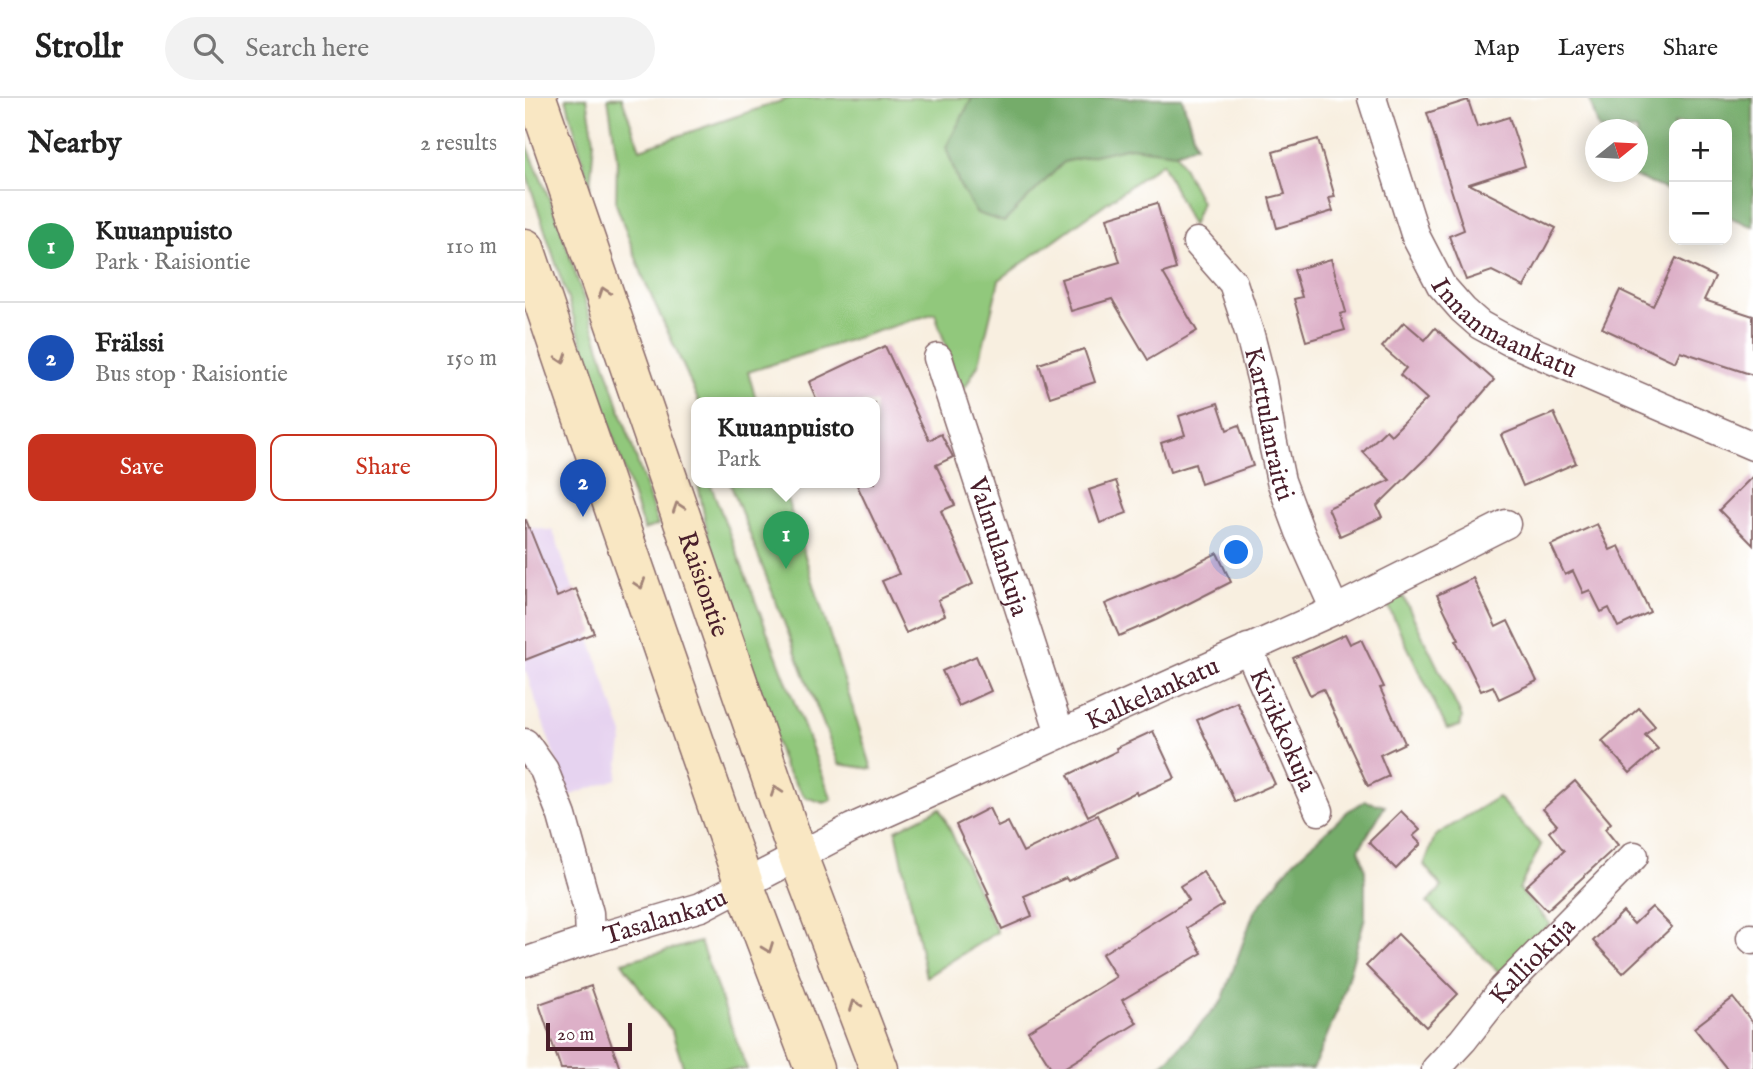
<!DOCTYPE html>
<html lang="en">
<head>
<meta charset="utf-8">
<style>
  :root { --surface:#fff; --page:#f2f2f2; --text:#222; --muted:#767676; --line:#e0e0e0; --accent:#c8321e }
  body { margin:0; font-family:"IM FELL English",serif; background:var(--page); color:var(--text) }
  .controls { position:absolute; right:21px; top:21px; display:grid; overflow:hidden; border-radius:14px; box-shadow:0 4px 18px #0003 }
  .controls button { width:63px; height:63px; display:grid; place-items:center; padding:0; border:0; border-bottom:2px solid var(--line); background:var(--surface); color:var(--text); font:35px sans-serif }
  .compass { position:absolute; left:1060px; top:21px; width:63px; height:63px; border-radius:50%; background:var(--surface); box-shadow:0 4px 18px #0003; rotate:72deg }
  .scale { position:absolute; left:21px; bottom:18px; width:86px; box-sizing:border-box; padding-left:7px; border:4px solid #4a1f2b; border-top:0; font-size:19px; line-height:24px; white-space:nowrap; color:#4a1f2b; -webkit-text-stroke:5px #fff; paint-order:stroke }
  .you { position:absolute; left:712px; top:455px; width:24px; height:24px; margin:-18px; border:5px solid #fff; border-radius:50%; background:#1a73e8; box-shadow:0 0 0 10px #1a73e833 }
  .badge { display:grid; place-items:center; width:46px; height:46px; border-radius:50%; background:var(--accent); color:#fff; font-size:23px; font-weight:700 }
  .pin { position:absolute; translate:-50% -58px; filter:drop-shadow(0 2px 4px #0008) }
  .pin::after { content:''; position:absolute; top:37px; width:24px; height:21px; background:inherit; clip-path:polygon(0 0,100% 0,50% 100%) }
  .popup { position:absolute; left:166px; top:299px; width:189px; height:91px; box-sizing:border-box; display:grid; place-content:center; border-radius:14px; background:var(--surface); filter:drop-shadow(0 2px 5px #0005); font-size:23px; white-space:nowrap; color:var(--muted) }
  .popup b { font-size:26px; color:var(--text) }
  .popup::after { content:''; position:absolute; left:50%; top:100%; margin-left:-14px; border:14px solid transparent; border-top-color:var(--surface) }
  .list { margin:0; padding:0; list-style:none }
  h2 { display:flex; justify-content:space-between; align-items:center; height:91px; margin:0; padding:0 28px; font-size:30px }
  h2 small { font-size:23px; font-weight:400; color:var(--muted) }
  .list li { display:grid; grid-template-columns:46px 1fr auto; gap:21px; align-items:center; box-sizing:border-box; height:112px; padding:0 28px; border-top:2px solid var(--line) }
  .list b { display:block; font-size:26px; white-space:nowrap }
  .list p { margin:0; font-size:23px; white-space:nowrap; color:var(--muted) }
  .list em { font-size:23px; font-style:normal; color:var(--muted) }
  .actions { display:flex; gap:14px; padding:21px 28px }
  .actions a { flex:1; padding:16px 0; border:2px solid var(--accent); border-radius:14px; text-align:center; font-size:24px; color:var(--accent) }
  .actions .main { background:var(--accent); color:#fff }
  .icon { flex:none; width:38px; height:38px; fill:none; stroke:currentColor; stroke-width:2; stroke-linecap:round; stroke-linejoin:round }
  .map { position:relative; flex:none; width:1228px; height:971px; overflow:hidden }
  header { display:flex; align-items:center; gap:42px; box-sizing:border-box; height:98px; padding:0 35px; background:var(--surface); border-bottom:2px solid var(--line) }
  header strong { font-size:33px }
  nav { display:flex; gap:38px; margin-inline-start:auto; font-size:24px }
  .search { width:490px; height:63px; background:var(--page); display:flex; align-items:center; gap:18px; box-sizing:border-box; padding:0 24px; border-radius:38px; color:var(--muted); font-size:26px }
  main { display:flex }
  aside { flex:1; background:var(--surface) }
  .map>svg:first-child { display:block }
  .built { fill:#e6d3f0 }
  .green { fill:#91c87b; stroke:#6e7453; stroke-width:2 }
  .forest { fill:#74ac6b; stroke:#5f664b; stroke-width:2 }
  .building { fill:#ddb0c8 }
  .lines { fill:none; stroke-linecap:round; stroke-linejoin:round }
  .minor-casing { stroke:#87686a; stroke-width:31 }
  .secondary-casing { stroke:#87686a; stroke-width:41 }
  .minor { stroke:#fff; stroke-width:28 }
  .secondary { stroke:#f9e7c3; stroke-width:38 }
  .oneway { stroke:#a28377 }
  .labels { text-anchor:middle; stroke-width:5; stroke-linejoin:round; paint-order:stroke }
  .street-label { font-size:26px; fill:#4a1f2b; stroke:#fff }
</style>
</head>
<body>
<header>
<strong>Strollr</strong>
<div class="search"><svg class="icon" aria-label="search" viewBox="0 0 24 24"><circle cx="10" cy="10" r="6"/><path d="M15 15l6 6"/></svg>Search here</div>
<nav><a>Map</a><a>Layers</a><a>Share</a></nav>
</header>
<main>
<aside>
<h2>Nearby<small>2 results</small></h2>
<ul class="list">
<li><span class="badge" style="background:#2e9e5b">1</span><div><b>Kuuanpuisto</b><p>Park · Raisiontie</p></div><em>110 m</em></li>
<li><span class="badge" style="background:#1a4fb4">2</span><div><b>Frälssi</b><p>Bus stop · Raisiontie</p></div><em>150 m</em></li>
</ul>
<div class="actions"><a class="main">Save</a><a>Share</a></div>
</aside>
<div class="map">
<svg width="1228" height="971" viewBox="0 0 1228 971">
  <rect width="100%" height="100%" fill="#fff"/>
  <filter id="ink" filterUnits="userSpaceOnUse"><feTurbulence type="fractalNoise" baseFrequency=".0143" numOctaves="2"/><feDisplacementMap in="SourceGraphic" scale="14" xChannelSelector="R" yChannelSelector="G"/><feConvolveMatrix kernelMatrix="1 2 1 2 8 2 1 2 1" color-interpolation-filters="sRGB"/></filter>
  <filter id="wash" filterUnits="userSpaceOnUse"><feTurbulence type="fractalNoise" baseFrequency=".00686" numOctaves="4" result="noise"/><feDisplacementMap in="SourceGraphic" scale="28" xChannelSelector="R" yChannelSelector="G"/><feGaussianBlur stdDeviation="1.57" result="paint"/><feColorMatrix in="noise" values="0 0 0 0 0 0 0 0 0 0 0 0 0 0 0 0 0 1.4 0 .05"/><feComposite in="paint" operator="in"/></filter>
  <g filter="url(#wash)">
    <rect width="100%" height="100%" fill="#f8efe0"/>
    <!-- built -->
    <path class="built" d="M0,428l28,5 70,204 -6,44 -49,17 -43,-127z"/>
    <!-- green -->
    <g class="green">
      <path d="M41,0h21l7,42 -4,48z"/>
      <path d="M83,0h14l18,51 150,-51h392l14,47 -20,8 25,49 -9,24 -30,-63 -163,117 -20,83 -14,25 -6,-1 -24,-74 -187,59 9,31h-58l-12,-29 -42,-92 -29,-78 1,-46z"/>
      <path d="M0,42l32,77 101,308 -14,5 -119,-360z"/>
      <path d="M173,385h12l122,317 -8,3 -19,-6 -21,-30 -76,-231z"/>
      <path d="M205,385h52l90,286 -33,-5z"/>
      <path d="M867,498h11l59,121 -2,9 -13,3 -61,-127z"/>
      <path d="M973,699l43,48 -22,44 31,35 -50,49 -73,-70 15,-16 -18,-22 11,-29z"/>
      <path d="M415,710l57,124 -71,45 -30,-147z"/>
      <path d="M175,844l47,127h-63l-13,-40 -15,-17 -34,-50z"/>
    </g>
    <!-- forest -->
    <g class="forest">
      <path d="M447,0h210l14,47 -21,8 -45,-6 -66,15 -60,60 -28,-9 -17,-29 -13,-37z"/>
      <path d="M1064,0h164v129l-26,-11v-92h-53v69l-50,-21h13v-42l-38,-1z"/>
      <path d="M840,703l20,5 -26,43 6,19v49l-24,85 -28,67h-158l10,-6 57,-62 32,-89 39,-50 55,-51z"/>
    </g>
    <g id="blocks">
      <!-- building -->
      <g class="building">
        <path d="M943,2l9,27 32,-10 16,49 -56,18 87,44 -32,59 -32,-16 -26,9 -17,-44 15,-6 -37,-117z"/>
        <path d="M793,41l17,58 -6,1 4,13 -56,17 -8,-30 16,-4 -12,-42z"/>
        <path d="M632,105l19,66 -13,4 34,58 -49,29 -36,-61 -41,12 -10,-32 59,-17 -13,-44z"/>
        <path d="M1151,160l39,19 -11,23 49,16v59l-73,-24 -5,11 -73,-34 18,-38 33,16z"/>
        <path d="M806,161l15,53 -6,2 5,16 -39,11 -12,-42 8,-2 -8,-27z"/>
        <path d="M879,224l21,18 10,-12 59,52 -65,75 -52,51 5,11 -42,19 -12,-28 62,-28 -27,-28 23,-22 5,5 36,-36 -27,-24 6,-7 -24,-21z"/>
        <path d="M360,248l44,94 12,-6 11,21 1,2 -17,8 19,40 -14,6 32,73 -35,16 7,15 -39,18 -24,-52 17,-7 -43,-91h19v-80h-57l-9,-21z"/>
        <path d="M559,251l11,33 -45,15 -11,-33z"/>
        <path d="M693,305l9,27 12,-5 14,41 -52,18 -6,-20 -25,8 -9,-29 24,-8 -6,-19z"/>
        <path d="M1029,315l22,50 -53,23 -22,-51z"/>
        <path d="M1228,378v69l-34,-35z"/>
        <path d="M591,383l11,32 -27,10 -11,-33z"/>
        <path d="M0,422h1l31,77 19,-8 18,44 -69,27z"/>
        <path d="M1072,426l13,26 9,-4 31,66 -32,15 -9,-19 -8,4 -11,-22 -7,3 -10,-22 -8,4 -14,-30z"/>
        <path d="M692,455l14,29 -75,38 -37,16 -14,-32 71,-30z"/>
        <path d="M948,480l23,49 12,-6 29,60 -38,18 -6,-13 -12,5 -25,-50 3,-1 -22,-45z"/>
        <path d="M820,536l5,10 11,-5 23,48 -4,1 25,55 -25,12 9,21 -21,10 -45,-97 -13,6 -17,-37z"/>
        <path d="M451,558l15,35 -32,15 -17,-35z"/>
        <path d="M712,604l38,82 -40,18 -38,-82z"/>
        <path d="M1114,610l16,18 -10,9 13,14 -28,24 -28,-32z"/>
        <path d="M628,633l22,47 -38,17 -1,-3 -48,24 -20,-41 49,-24 -1,-3z"/>
        <path d="M1050,683l36,42 -6,6 13,16 -71,65 -22,-23 39,-36 -15,-19 8,-7 -14,-16z"/>
        <path d="M464,710l9,19 10,-5 15,30 75,-37 20,42 -50,24 -2,-3 -42,18 8,20 -30,13 -15,-34 2,-1 -33,-69z"/>
        <path d="M876,713l19,19 -7,6 8,8 -25,25 -27,-27z"/>
        <path d="M678,774l20,33 -36,23 15,25 -80,47 15,23 -75,46h-10l-24,-38 88,-54 -14,-23 87,-54 -9,-14z"/>
        <path d="M1127,809l20,20 -49,46 -30,-32 30,-29 11,12z"/>
        <path d="M873,836l60,60 -32,33 -60,-61z"/>
        <path d="M66,888l29,83h-59l-22,-65z"/>
        <path d="M1208,900l20,25v46h-26l-33,-41z"/>
      </g>
    </g>
  </g>
  <g filter="url(#ink)">
    <use href="#blocks" fill-opacity="0" stroke="#87686a" stroke-width="2"/>
    <g class="lines">
      <!-- minor casing -->
      <g class="minor-casing">
        <g id="minor">
          <path id="s1" d="M847,0l44,139 25,48 22,25 17,15 29,16 244,105"/>
          <path id="s2" d="M672,144l36,41 17,52 12,47 9,52 10,47 19,51 35,78"/>
          <path id="s3" d="M413,260l122,375"/>
          <path id="s4" d="M723,550l71,163"/>
          <path d="M0,645l19,27 18,46 27,97 1,27"/>
          <path d="M1226,840l2,2"/>
          <path id="s5" d="M0,864l65,-22 111,-33 151,-79 483,-218 171,-86"/>
          <path id="s6" d="M911,971l27,-29 40,-51 131,-133"/>
        </g>
      </g>
      <!-- secondary casing -->
      <g class="secondary-casing">
        <g id="secondary">
          <path id="s7" d="M12,0l261,758 81,213"/>
          <path d="M0,150l50,148 169,488 70,185"/>
        </g>
      </g>
      <!-- minor -->
      <use href="#minor" class="minor"/>
      <!-- secondary -->
      <use href="#secondary" class="secondary"/>
    </g>
    <!-- one-way arrows -->
    <defs><path id="oneway-chevron" d="M-2-3.5L2.5 0L-2 3.5" fill="none" stroke-width="1.6" stroke-linecap="round" stroke-linejoin="round" transform="scale(1.75)"/></defs>
    <g class="oneway">
      <use href="#oneway-chevron" transform="translate(79 194) rotate(-109)"/>
      <use href="#oneway-chevron" transform="translate(37 261) rotate(71)"/>
      <use href="#oneway-chevron" transform="translate(153 409) rotate(-109)"/>
      <use href="#oneway-chevron" transform="translate(115 486) rotate(71)"/>
      <use href="#oneway-chevron" transform="translate(251 693) rotate(-109)"/>
      <use href="#oneway-chevron" transform="translate(243 850) rotate(69)"/>
      <use href="#oneway-chevron" transform="translate(330 907) rotate(-111)"/>
    </g>
  </g>
  <g class="labels">
    <!-- street labels -->
    <g class="street-label">
      <text dy="9" stroke="none"><textPath href="#s1" startOffset="278">Innanmaankatu</textPath></text>
      <text dy="9" stroke="none"><textPath href="#s2" startOffset="200">Karttulanraitti</textPath></text>
      <text dy="9" stroke="none"><textPath href="#s3" startOffset="198">Valmulankuja</textPath></text>
      <text dy="9" stroke="none"><textPath href="#s7" startOffset="514">Raisiontie</textPath></text>
      <text dy="9" stroke="none"><textPath href="#s5" startOffset="684">Kalkelankatu</textPath></text>
      <text dy="9" stroke="none"><textPath href="#s4" startOffset="89">Kivikkokuja</textPath></text>
      <text dy="9" stroke="none"><textPath href="#s5" startOffset="147">Tasalankatu</textPath></text>
      <text dy="9" stroke="none"><textPath href="#s6" startOffset="145">Kalliokuja</textPath></text>
    </g>
  </g>
</svg>
<div class="controls">
<button>+</button>
<button>−</button>
</div>
<svg class="compass" viewBox="-18 -18 36 36"><path d="M0-13l5 13h-10z" fill="#e53935"/><path d="M0 13l5-13h-10z" fill="#767676"/></svg>
<div class="scale">20 m</div>
<div class="you"></div>
<div class="pin badge" style="left:261px;top:471px;background:#2e9e5b">1</div>
<div class="popup"><b>Kuuanpuisto</b>Park</div>
<div class="pin badge" style="left:58px;top:419px;background:#1a4fb4">2</div>
</div>
</main>
</body>
</html>
